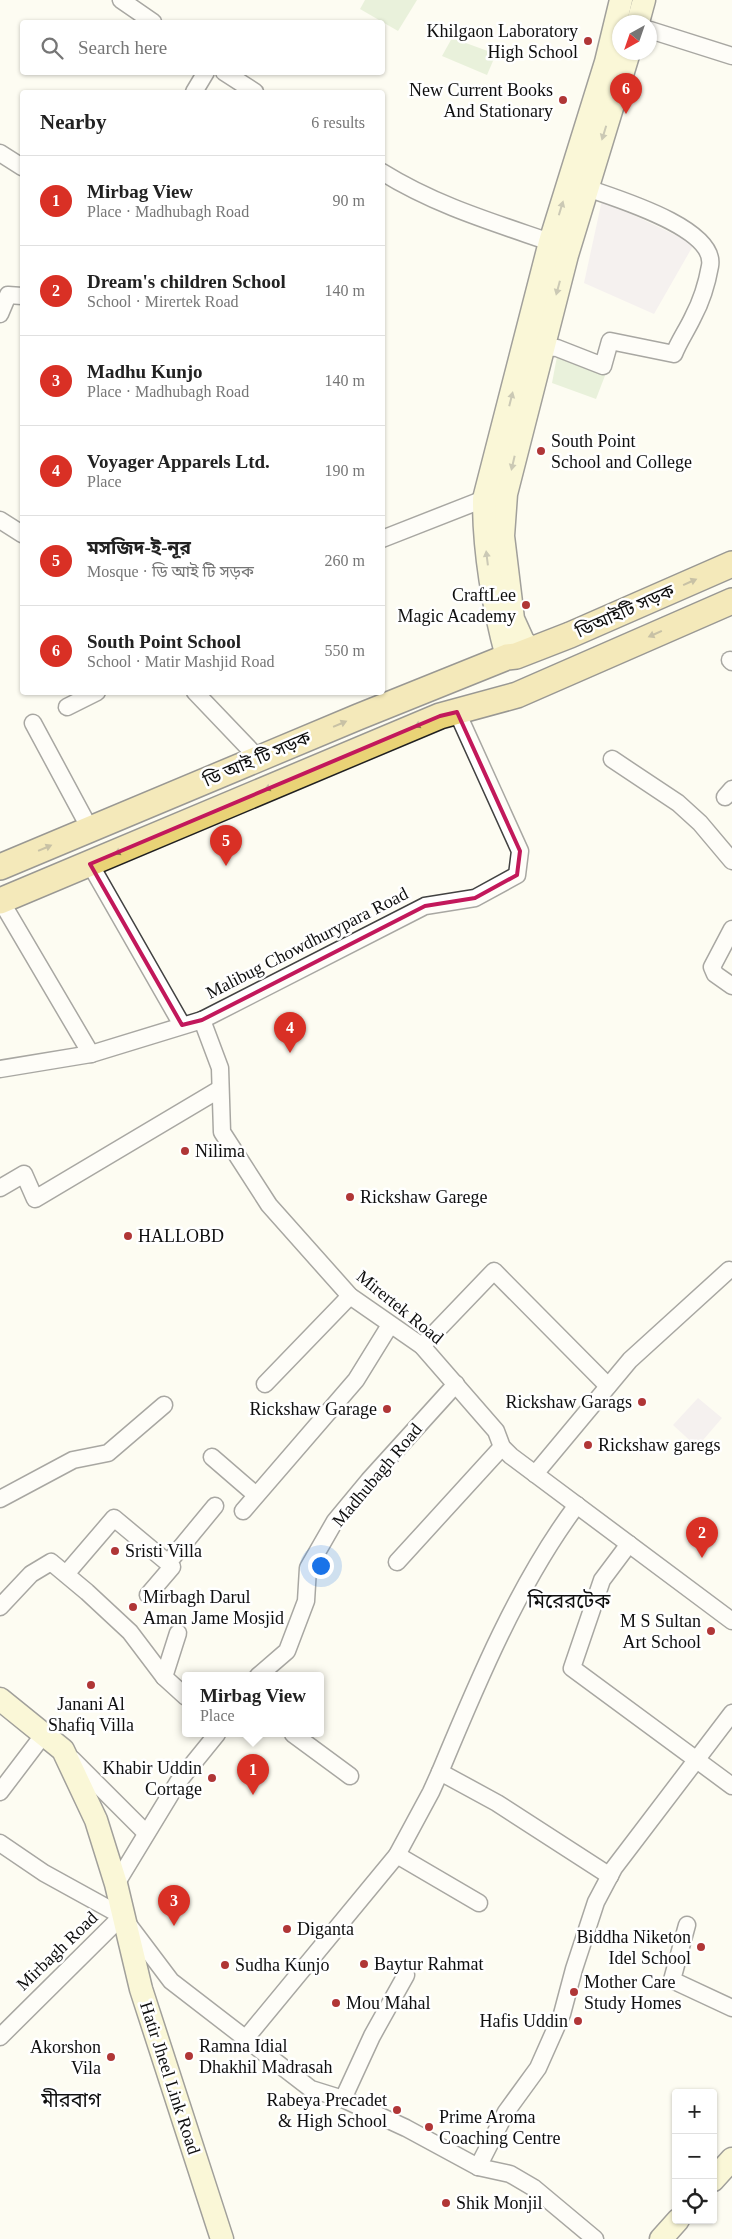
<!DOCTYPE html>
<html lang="en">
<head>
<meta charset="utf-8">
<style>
  :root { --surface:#fff; --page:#f2f2f2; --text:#222; --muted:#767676; --line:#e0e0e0; --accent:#d93025 }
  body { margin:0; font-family:"Times New Roman","Noto Sans Bengali",serif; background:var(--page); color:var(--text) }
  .controls { position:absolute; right:15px; bottom:15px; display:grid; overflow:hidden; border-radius:5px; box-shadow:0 1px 4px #0004 }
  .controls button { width:45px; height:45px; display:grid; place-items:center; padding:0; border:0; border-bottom:1px solid var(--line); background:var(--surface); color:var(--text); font:25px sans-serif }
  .compass { position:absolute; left:612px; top:15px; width:45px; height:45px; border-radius:50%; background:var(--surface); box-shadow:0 1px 4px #0004; rotate:220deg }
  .you { position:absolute; left:320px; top:1565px; width:18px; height:18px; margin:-12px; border:4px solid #fff; border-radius:50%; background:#1a73e8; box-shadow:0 0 0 8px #1a73e833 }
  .badge { display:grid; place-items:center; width:32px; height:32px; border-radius:50%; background:var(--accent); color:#fff; font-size:16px; font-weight:700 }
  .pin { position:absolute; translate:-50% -41px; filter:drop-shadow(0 1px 2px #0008) }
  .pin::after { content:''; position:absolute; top:26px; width:18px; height:15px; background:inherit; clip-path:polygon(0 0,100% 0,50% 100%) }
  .popup { position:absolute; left:182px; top:1672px; width:142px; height:65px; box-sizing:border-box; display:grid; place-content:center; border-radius:5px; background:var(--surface); filter:drop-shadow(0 1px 4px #0005); font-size:16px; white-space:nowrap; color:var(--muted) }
  .popup b { font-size:19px; color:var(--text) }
  .popup::after { content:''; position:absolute; left:50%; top:100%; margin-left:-10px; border:10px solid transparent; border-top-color:var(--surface) }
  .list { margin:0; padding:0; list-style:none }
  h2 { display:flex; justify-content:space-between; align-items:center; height:65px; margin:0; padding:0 20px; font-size:21px }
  h2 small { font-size:16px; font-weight:400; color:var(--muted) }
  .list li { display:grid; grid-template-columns:32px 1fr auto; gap:15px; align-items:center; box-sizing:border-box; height:90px; padding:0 20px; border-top:1px solid var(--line) }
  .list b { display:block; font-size:19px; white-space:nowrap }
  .list p { margin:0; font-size:16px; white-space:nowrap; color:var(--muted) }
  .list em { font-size:16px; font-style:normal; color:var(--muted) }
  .icon { flex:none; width:28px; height:28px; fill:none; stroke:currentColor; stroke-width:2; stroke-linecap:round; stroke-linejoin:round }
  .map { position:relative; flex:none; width:732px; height:2239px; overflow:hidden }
  .search { position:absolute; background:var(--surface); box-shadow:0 1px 4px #0004; left:20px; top:20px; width:365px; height:55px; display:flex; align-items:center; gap:12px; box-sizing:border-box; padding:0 18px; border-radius:5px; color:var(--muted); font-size:19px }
  .panel { position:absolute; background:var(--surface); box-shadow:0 1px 4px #0004; left:20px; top:90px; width:365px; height:605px; border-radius:5px }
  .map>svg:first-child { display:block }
  .industrial { fill:#ece4ec }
  .green { fill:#d1e5bf }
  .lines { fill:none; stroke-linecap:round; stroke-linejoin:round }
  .street-casing { stroke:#424242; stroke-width:19 }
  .secondary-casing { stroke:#313131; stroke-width:25 }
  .primary-casing { stroke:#202020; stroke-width:28 }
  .street { stroke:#fff; stroke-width:16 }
  .secondary { stroke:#f6f2b5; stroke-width:22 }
  .primary { stroke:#e9d376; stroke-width:25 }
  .oneway { fill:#8e8c6a }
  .oneway2 { fill:#877b48 }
  .marked { fill:none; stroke:#c2185b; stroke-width:4; stroke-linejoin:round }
  .poi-dot { fill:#b03636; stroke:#fff; stroke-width:2 }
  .labels { text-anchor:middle; stroke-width:5; stroke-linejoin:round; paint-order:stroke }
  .poi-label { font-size:18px; fill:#0f0f0f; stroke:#fff; text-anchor:start }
  .street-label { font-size:18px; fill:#0f0f0f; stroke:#fff }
  .quarter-label { font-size:20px; fill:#0f0f0f; stroke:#fff }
</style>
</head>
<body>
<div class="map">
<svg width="732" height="2239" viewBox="0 0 732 2239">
  <rect width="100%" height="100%" fill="#fdfcf2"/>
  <!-- industrial -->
  <g class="industrial">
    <path d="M602,200l92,44 -40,70 -70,-31z"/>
    <path d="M698,1398l24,20 -25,29 -24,-22z"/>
  </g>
  <!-- green -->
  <g class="green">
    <path d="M365,0h52l-19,31 -38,-22z"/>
    <path d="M452,38l44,16 -9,21 -45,-19z"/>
    <path d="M558,351l48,22 -10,26 -44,-16z"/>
  </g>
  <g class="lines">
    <!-- street casing -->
    <g class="street-casing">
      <g id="street">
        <path d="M121,0l32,22"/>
        <path d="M650,30l82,26"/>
        <path d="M224,72l31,20"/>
        <path d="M194,92l12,-20"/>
        <path d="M0,153l22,14"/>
        <path d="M382,172c53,33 110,50 168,70"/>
        <path d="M0,314l8,-19 14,1"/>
        <path d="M544,347l13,1 46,18 7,-25 64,13c5,-13 13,-24 19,-37 8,-15 14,-34 17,-51 7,-38 -95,-68 -123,-78"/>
        <path d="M0,520l22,14"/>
        <path d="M382,539l102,-40"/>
        <path d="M730,660l2,2"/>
        <path d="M195,692l64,67"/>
        <path d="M67,707l30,-15"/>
        <path d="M33,723l57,106"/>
        <path d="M612,759l66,44 22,20 32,38"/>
        <path d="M725,797l7,-8"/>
        <path d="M90,864l92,161"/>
        <path d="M1,901l90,153"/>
        <path d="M732,929l-20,38 3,7 17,12"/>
        <path d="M202,1020l18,48 2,64 47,73 81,91 72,50 74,85 6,16 9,9 221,165"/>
        <path d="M0,1069l91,-15 111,-34 223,-114 50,-8 42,-23 3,-24 -63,-139"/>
        <path d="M0,1188l24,-14 11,25 185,-110"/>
        <path d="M422,1346l72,-75 114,115"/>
        <path d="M265,1384l85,-88"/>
        <path d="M212,1457l44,38"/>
        <path d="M535,1474l95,-114 99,-90"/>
        <path d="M0,1499l73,-39 35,-7 56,-48"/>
        <path d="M243,1511l113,-131 34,-55"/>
        <path d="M629,1544l-27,36 -30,88 160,118"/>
        <path d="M397,1562l105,-115"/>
        <path d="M66,1574l48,-56 54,45"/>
        <path d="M148,1595l24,-28 -4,-4 47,-57"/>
        <path d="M0,1607l31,-33 20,-12 36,30 43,40 34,45 22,20"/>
        <path d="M258,1676l29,-25 19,-50 2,-33 27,-47 34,-41 87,-96"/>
        <path d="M164,1677l14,-44"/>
        <path d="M293,1734l57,42"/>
        <path d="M72,1759l74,74"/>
        <path d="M440,1772c37,-89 79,-190 137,-267"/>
        <path d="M0,1792l44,-58"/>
        <path d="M0,1843l44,30 78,43 49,65 140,108 32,10 63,29 72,39 32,7 24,14 61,51"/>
        <path d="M397,1855l82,48"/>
        <path d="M116,1884l62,-102 39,-48"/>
        <path d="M687,1925l-15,55 60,28"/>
        <path d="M0,2037l122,-121"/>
        <path d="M246,2038l151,-183 34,-63 9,-20 57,31 113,73"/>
        <path d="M343,2099l29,-63 34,-61"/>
        <path d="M478,2167l28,-55 32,-44 24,-54 12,-45 22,-67 18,-34 118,-155"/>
      </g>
    </g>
    <!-- secondary casing -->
    <g class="secondary-casing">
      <g id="secondary">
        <path d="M638,22l6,-22"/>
        <path d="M532,650l-9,-9 -10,-22 -10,-83 3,-42 61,-239 62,-203"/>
        <path d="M507,657c-14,-52 -23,-104 -23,-158l66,-257 56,-180 15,-62"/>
        <path d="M0,1699l63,51 33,70 20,64 25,105 81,250"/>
        <path d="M713,2180l19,-21"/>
        <path d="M661,2239l17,-19"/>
      </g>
    </g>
    <!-- primary casing -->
    <g class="primary-casing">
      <g id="primary">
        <path d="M0,867l358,-150 149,-60 9,-1 54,-21 162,-71"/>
        <path d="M0,901l440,-185 77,-21 215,-94"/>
      </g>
    </g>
    <!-- street -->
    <use href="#street" class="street"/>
    <!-- secondary -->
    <use href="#secondary" class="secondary"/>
    <!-- primary -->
    <use href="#primary" class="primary"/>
  </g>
  <!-- one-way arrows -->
  <defs><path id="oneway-solid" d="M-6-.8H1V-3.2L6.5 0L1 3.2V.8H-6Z" transform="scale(1.25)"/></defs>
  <g class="oneway">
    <use href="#oneway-solid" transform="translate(604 133) rotate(107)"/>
    <use href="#oneway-solid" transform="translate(561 208) rotate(-73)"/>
    <use href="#oneway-solid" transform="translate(558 288) rotate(105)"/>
    <use href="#oneway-solid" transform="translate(511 399) rotate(-76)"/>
    <use href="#oneway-solid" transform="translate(513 463) rotate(103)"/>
    <use href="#oneway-solid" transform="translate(487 558) rotate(-97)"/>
  </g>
  <g class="oneway2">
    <use href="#oneway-solid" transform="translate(690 582) rotate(-24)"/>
    <use href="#oneway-solid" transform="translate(655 634) rotate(156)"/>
    <use href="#oneway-solid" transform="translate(340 724) rotate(-23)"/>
    <use href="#oneway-solid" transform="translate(421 724) rotate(157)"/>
    <use href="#oneway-solid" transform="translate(271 787) rotate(157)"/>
    <use href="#oneway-solid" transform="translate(45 848) rotate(-23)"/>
    <use href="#oneway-solid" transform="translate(121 851) rotate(157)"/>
  </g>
  <!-- marked area -->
  <path d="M0 0H732V2239H0ZM457,712l63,139 -3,24 -42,23 -50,8 -223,114 -20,5 -92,-161 350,-148z" fill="#fdfcf2" fill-opacity=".55" fill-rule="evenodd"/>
  <path class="marked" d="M457,712l63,139 -3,24 -42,23 -50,8 -223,114 -20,5 -92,-161 350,-148z"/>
  <!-- markers -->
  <g class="poi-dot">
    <circle cx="588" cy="41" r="5"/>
    <circle cx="563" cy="100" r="5"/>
    <circle cx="541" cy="451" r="5"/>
    <circle cx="526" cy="605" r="5"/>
    <circle cx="185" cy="1151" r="5"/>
    <circle cx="350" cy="1197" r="5"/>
    <circle cx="128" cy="1236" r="5"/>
    <circle cx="642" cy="1402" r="5"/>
    <circle cx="387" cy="1409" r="5"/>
    <circle cx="588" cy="1445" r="5"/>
    <circle cx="115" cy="1551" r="5"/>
    <circle cx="133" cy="1607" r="5"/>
    <circle cx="711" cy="1631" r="5"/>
    <circle cx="91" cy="1685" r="5"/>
    <circle cx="212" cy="1778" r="5"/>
    <circle cx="287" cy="1929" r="5"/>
    <circle cx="701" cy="1947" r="5"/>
    <circle cx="364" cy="1964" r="5"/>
    <circle cx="225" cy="1965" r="5"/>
    <circle cx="574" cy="1992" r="5"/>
    <circle cx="336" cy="2003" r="5"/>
    <circle cx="578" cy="2021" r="5"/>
    <circle cx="189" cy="2056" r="5"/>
    <circle cx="111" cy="2057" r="5"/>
    <circle cx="397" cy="2110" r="5"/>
    <circle cx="429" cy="2127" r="5"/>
    <circle cx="446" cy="2203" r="5"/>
  </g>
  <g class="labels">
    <!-- poi labels -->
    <g class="poi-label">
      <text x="578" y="37" text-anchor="end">Khilgaon Laboratory<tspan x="578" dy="21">High School</tspan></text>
      <text x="553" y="96" text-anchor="end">New Current Books<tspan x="553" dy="21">And Stationary</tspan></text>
      <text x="551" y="447">South Point<tspan x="551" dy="21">School and College</tspan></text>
      <text x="516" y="601" text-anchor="end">CraftLee<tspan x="516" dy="21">Magic Academy</tspan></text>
      <text x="195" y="1157">Nilima</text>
      <text x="360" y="1203">Rickshaw Garege</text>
      <text x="138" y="1242">HALLOBD</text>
      <text x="632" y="1408" text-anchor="end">Rickshaw Garags</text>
      <text x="377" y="1415" text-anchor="end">Rickshaw Garage</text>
      <text x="598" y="1451">Rickshaw garegs</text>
      <text x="125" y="1557">Sristi Villa</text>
      <text x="143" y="1603">Mirbagh Darul<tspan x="143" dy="21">Aman Jame Mosjid</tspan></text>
      <text x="701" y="1627" text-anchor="end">M S Sultan<tspan x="701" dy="21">Art School</tspan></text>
      <text x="91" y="1710" text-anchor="middle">Janani Al<tspan x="91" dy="21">Shafiq Villa</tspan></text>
      <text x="202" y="1774" text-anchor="end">Khabir Uddin<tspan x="202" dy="21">Cortage</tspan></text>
      <text x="297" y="1935">Diganta</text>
      <text x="691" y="1943" text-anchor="end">Biddha Niketon<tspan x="691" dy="21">Idel School</tspan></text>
      <text x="374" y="1970">Baytur Rahmat</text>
      <text x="235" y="1971">Sudha Kunjo</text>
      <text x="584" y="1988">Mother Care<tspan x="584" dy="21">Study Homes</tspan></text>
      <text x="346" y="2009">Mou Mahal</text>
      <text x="568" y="2027" text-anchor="end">Hafis Uddin</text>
      <text x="199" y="2052">Ramna Idial<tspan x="199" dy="21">Dhakhil Madrasah</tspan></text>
      <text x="101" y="2053" text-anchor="end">Akorshon<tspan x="101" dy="21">Vila</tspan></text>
      <text x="387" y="2106" text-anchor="end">Rabeya Precadet<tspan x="387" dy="21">&amp; High School</tspan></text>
      <text x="439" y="2123">Prime Aroma<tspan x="439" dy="21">Coaching Centre</tspan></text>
      <text x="456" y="2209">Shik Monjil</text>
    </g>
    <!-- street labels -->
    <g class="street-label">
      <text transform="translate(625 611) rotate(-24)" y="6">ডিআইটি সড়ক</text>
      <text transform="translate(257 759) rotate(-23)" y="6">ডি আই টি সড়ক</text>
      <text transform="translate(307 943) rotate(-27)" y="6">Malibug Chowdhurypara Road</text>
      <text transform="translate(400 1307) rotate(39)" y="6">Mirertek Road</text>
      <text transform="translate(377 1475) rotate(-50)" y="6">Madhubagh Road</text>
      <text transform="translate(57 1951) rotate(-44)" y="6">Mirbagh Road</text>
      <text transform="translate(170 2078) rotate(72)" y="6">Hatir Jheel Link Road</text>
    </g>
    <!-- quarter labels -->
    <g class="quarter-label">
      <text x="569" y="1608">মিরেরটেক</text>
      <text x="71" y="2107">মীরবাগ</text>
    </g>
  </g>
</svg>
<div class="controls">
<button>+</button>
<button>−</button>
<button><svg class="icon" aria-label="locate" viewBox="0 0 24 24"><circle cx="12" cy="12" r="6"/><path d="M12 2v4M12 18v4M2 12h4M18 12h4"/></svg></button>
</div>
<svg class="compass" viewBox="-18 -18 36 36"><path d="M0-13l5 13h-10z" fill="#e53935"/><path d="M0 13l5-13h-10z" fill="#767676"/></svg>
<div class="you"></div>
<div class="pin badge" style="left:253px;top:1795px">1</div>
<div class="popup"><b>Mirbag View</b>Place</div>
<div class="pin badge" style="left:702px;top:1558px">2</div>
<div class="pin badge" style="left:174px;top:1926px">3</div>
<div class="pin badge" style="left:290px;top:1053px">4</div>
<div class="pin badge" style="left:226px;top:866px">5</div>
<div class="pin badge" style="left:626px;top:114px">6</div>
<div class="search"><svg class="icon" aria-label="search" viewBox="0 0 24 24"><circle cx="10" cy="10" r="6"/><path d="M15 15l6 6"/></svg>Search here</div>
<section class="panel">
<h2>Nearby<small>6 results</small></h2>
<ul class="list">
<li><span class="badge">1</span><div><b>Mirbag View</b><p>Place · Madhubagh Road</p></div><em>90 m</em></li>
<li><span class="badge">2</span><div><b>Dream's children School</b><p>School · Mirertek Road</p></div><em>140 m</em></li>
<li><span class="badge">3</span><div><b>Madhu Kunjo</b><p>Place · Madhubagh Road</p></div><em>140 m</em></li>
<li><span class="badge">4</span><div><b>Voyager Apparels Ltd.</b><p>Place</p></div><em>190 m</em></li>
<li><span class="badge">5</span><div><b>মসজিদ-ই-নূর</b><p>Mosque · ডি আই টি সড়ক</p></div><em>260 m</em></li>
<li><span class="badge">6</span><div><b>South Point School</b><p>School · Matir Mashjid Road</p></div><em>550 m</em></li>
</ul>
</section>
</div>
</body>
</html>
